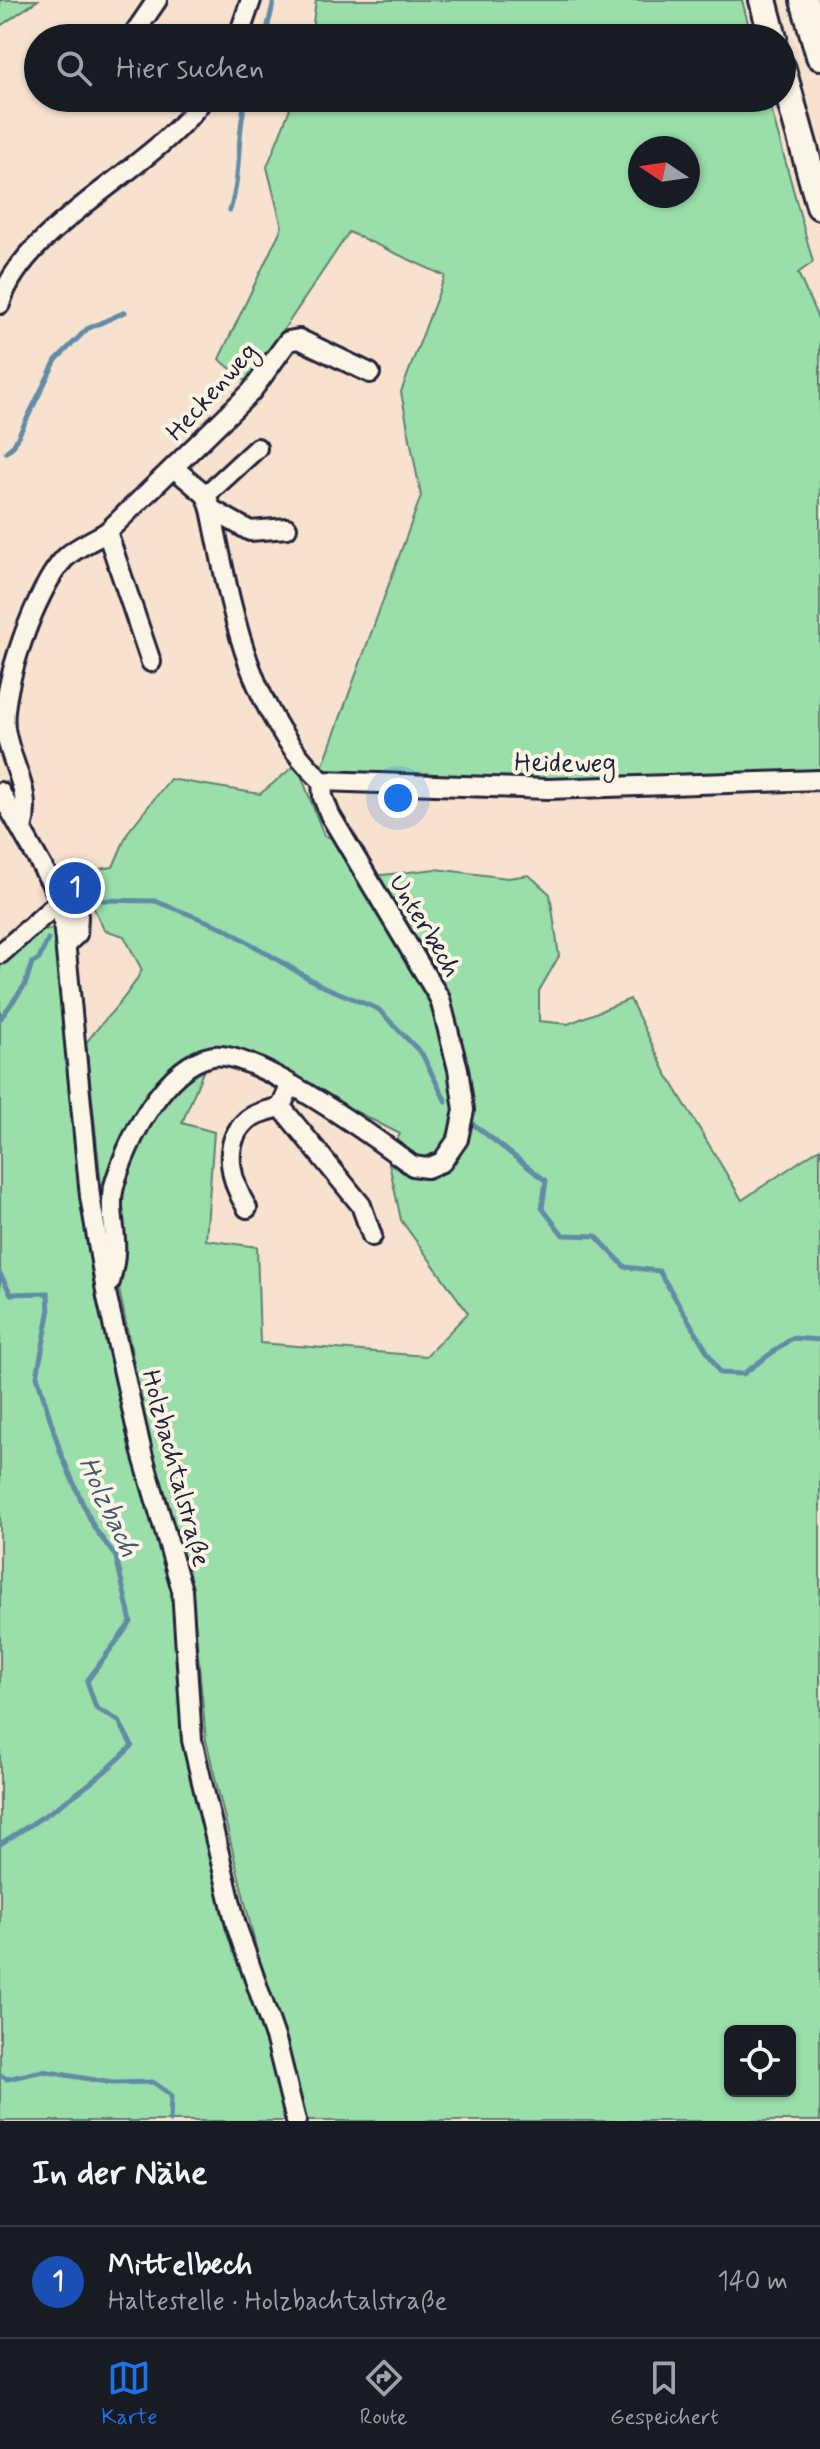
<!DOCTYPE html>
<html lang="de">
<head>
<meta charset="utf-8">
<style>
  :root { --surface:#171b24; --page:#20242c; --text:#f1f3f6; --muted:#9ea1a6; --line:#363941; --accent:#1a73e8 }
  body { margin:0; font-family:Mynerve,sans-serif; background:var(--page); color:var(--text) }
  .controls { position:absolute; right:24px; bottom:24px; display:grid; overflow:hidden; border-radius:12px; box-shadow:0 2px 6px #0004 }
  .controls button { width:72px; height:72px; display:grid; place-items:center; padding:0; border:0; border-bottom:2px solid var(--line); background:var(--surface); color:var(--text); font:40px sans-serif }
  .compass { position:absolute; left:628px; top:136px; width:72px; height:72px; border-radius:50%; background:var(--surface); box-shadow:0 2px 6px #0004; rotate:283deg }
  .you { position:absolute; left:398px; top:798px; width:28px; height:28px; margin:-20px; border:6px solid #fff; border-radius:50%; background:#1a73e8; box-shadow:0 0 0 12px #1a73e833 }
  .badge { display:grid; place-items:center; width:52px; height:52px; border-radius:50%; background:var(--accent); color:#fff; font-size:26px; font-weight:700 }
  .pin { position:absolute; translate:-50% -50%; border:4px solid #fff; box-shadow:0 2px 8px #0006 }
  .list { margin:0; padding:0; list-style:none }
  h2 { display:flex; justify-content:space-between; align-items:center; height:104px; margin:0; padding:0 32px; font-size:34px }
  h2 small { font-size:26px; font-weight:400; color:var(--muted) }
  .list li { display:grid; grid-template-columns:52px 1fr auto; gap:24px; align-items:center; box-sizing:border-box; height:112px; padding:0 32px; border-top:2px solid var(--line) }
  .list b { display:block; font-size:30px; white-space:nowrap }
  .list p { margin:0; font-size:26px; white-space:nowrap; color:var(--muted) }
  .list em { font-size:26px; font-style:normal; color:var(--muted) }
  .icon { flex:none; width:44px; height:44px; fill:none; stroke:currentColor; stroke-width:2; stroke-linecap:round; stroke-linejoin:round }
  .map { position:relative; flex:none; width:820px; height:2121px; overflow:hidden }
  .search { position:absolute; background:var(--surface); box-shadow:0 2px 6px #0004; left:24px; right:24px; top:24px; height:88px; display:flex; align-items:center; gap:20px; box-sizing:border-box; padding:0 28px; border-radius:44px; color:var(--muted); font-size:30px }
  .sheet { height:216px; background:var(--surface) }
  nav { display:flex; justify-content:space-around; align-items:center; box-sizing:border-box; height:112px; border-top:2px solid var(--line); background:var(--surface); font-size:22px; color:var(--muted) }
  nav a { display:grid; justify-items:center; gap:4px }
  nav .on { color:var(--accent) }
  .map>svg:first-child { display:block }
  .green { fill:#9adeaa; stroke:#5e8072; stroke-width:2; fill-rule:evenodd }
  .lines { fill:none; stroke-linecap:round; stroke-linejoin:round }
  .stream { stroke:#628ca6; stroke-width:5 }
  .minor-casing { stroke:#22223b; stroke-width:24 }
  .highway-casing { stroke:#22223b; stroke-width:32 }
  .minor { stroke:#fcf5e5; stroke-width:18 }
  .highway { stroke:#fcf5e5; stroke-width:26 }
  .labels { text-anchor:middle; stroke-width:8; stroke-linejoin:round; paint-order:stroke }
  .street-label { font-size:26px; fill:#22223b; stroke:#fcf5e5 }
  .water-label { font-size:28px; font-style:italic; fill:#425771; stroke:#fcf5e5 }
</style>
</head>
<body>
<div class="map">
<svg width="820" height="2121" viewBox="0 0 820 2121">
  <rect width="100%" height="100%" fill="#f7e2cf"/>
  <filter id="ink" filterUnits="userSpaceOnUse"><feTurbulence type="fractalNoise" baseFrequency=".0125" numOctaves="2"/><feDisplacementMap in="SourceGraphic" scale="16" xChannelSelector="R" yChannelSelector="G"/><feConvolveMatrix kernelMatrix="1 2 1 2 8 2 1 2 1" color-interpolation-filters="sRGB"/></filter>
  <g filter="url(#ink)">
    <!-- green -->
    <g class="green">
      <path d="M0,0h38l-38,26z"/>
      <path d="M316,0h426l10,38h-441z"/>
      <path d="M294,98h474l45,164 -15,11 22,50v450l-270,10 -215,-9 -13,-6 99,-272 -20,-104 44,-116 -96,-44 -101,151 -29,-24 63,-132 -15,-60zM640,148h48v48h-48z"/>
      <path d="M297,764l27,72 29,7 20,33 63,-7 72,9 21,-3 21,19 9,62 -20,35v30l29,3 62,-25 35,72 77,129 78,-52v973h-820v-1155l38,-35 13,-2 7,4 23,273 18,101 35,147 40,137 7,149 52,212h24l-51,-212 -14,-150 -40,-137 -32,-159 -18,-101 -16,-150c19,-26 41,-44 56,-73l-18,-34 -20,-6 -27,-58 36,-5 15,-35 42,-53 90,15zM213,1047l19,1 168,86 -6,11c34,23 40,19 62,-15l12,5 -19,33 -27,11 -35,-25 14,66 67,93 -42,43 -166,-13 -3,-96 -51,-7 8,-108 -32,-9zM730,2031h60v60h-60z"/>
    </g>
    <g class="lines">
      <!-- stream -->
      <g class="stream">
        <path d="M265,38l9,-38"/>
        <path d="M230,210c12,-37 6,-74 16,-112"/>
        <path d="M6,452l8,-7 42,-85 31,-31 38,-17"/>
        <path d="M97,900l58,1 69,27 96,57 58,24 44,45 24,48"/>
        <path d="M0,1019l25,-34 7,-22 7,-4 9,-20"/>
        <path d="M473,1124l73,57 -4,27 21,27 33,1 29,31 34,4 61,102 23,1 49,-36 28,2"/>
        <path d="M0,1274l11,20 37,-1 1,21 -12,62 24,78 21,48 13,27 21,28 15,65 -44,59 9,27 23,13 13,25c-39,40 -84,68 -132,98"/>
        <path d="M0,2075l7,4 36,-8 69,12 41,-1 18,13 -1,26"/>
      </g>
      <!-- minor casing -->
      <g class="minor-casing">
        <g id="minor">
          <path d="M131,38l26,-38"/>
          <path d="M238,38l13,-38"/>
          <path d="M0,304c22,-78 155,-135 204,-206"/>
          <path d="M175,469l31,26 5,14c20,97 36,202 111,272l226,8 272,-9"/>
          <path d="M206,495l51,-47"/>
          <path d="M211,509l39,22 37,-3"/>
          <path d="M151,662l-44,-130 144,-140 37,-51 11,-2 71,34"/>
          <path d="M0,792l61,108 29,296 17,101 35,156 40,137 10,150 44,185 40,115 20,81"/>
          <path d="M22,829c11,-39 -11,-62 -17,-100 -5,-40 32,-143 60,-171 11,-11 29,-18 42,-26"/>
          <path d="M61,900l9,-3 8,19 -1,18 -9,8"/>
          <path d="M0,954l61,-54"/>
          <path d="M290,1086l-9,21 80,98 11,31"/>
          <path d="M247,1208c-15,-24 -27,-63 -1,-87 8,-8 24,-11 35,-14"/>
          <path d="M110,1282c2,-9 5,-20 5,-29 2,-23 -7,-44 -1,-67 12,-43 50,-121 99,-130 40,-7 165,84 200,110l14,2 15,-6 16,-23 6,-29 -6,-41 -18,-70 -110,-184 -7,-18 -1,-16"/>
        </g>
      </g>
      <!-- highway casing -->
      <g class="highway-casing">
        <g id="highway">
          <path d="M763,0l10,38"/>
          <path d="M804,0l16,56"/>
          <path d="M782,69l38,137"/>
        </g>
      </g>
      <!-- minor -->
      <use href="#minor" class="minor"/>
      <!-- highway -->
      <use href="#highway" class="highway"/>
    </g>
  </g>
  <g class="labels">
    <!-- street labels -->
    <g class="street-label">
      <text transform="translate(211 391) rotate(-48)" y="9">Heckenweg</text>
      <text x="565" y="771">Heideweg</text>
      <text transform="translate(426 925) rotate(59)" y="9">Unterbech</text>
      <text transform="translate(177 1468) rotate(75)" y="9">Holzbachtalstraße</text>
    </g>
    <!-- water labels -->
    <g class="water-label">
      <text transform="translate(110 1506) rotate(65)" y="10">Holzbach</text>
    </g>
  </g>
</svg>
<div class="controls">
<button><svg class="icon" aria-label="locate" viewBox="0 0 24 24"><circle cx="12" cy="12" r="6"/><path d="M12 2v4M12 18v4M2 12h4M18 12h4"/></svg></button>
</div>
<svg class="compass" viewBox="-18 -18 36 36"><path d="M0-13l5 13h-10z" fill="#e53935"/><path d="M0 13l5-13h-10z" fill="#9ea1a6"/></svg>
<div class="you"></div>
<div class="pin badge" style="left:75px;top:888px;background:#1a4fb4">1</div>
<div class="search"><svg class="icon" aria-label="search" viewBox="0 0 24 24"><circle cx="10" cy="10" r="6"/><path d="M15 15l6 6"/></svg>Hier suchen</div>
</div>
<section class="sheet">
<h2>In der Nähe<small></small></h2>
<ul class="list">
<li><span class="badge" style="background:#1a4fb4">1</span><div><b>Mittelbech</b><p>Haltestelle · Holzbachtalstraße</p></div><em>140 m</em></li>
</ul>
</section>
<nav>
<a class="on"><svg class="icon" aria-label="map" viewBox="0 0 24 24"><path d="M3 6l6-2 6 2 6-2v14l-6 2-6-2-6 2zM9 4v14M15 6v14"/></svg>Karte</a>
<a><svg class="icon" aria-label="directions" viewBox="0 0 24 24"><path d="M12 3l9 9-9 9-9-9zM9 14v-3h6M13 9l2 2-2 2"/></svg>Route</a>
<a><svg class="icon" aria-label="saved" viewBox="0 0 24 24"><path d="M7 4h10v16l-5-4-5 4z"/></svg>Gespeichert</a>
</nav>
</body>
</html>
